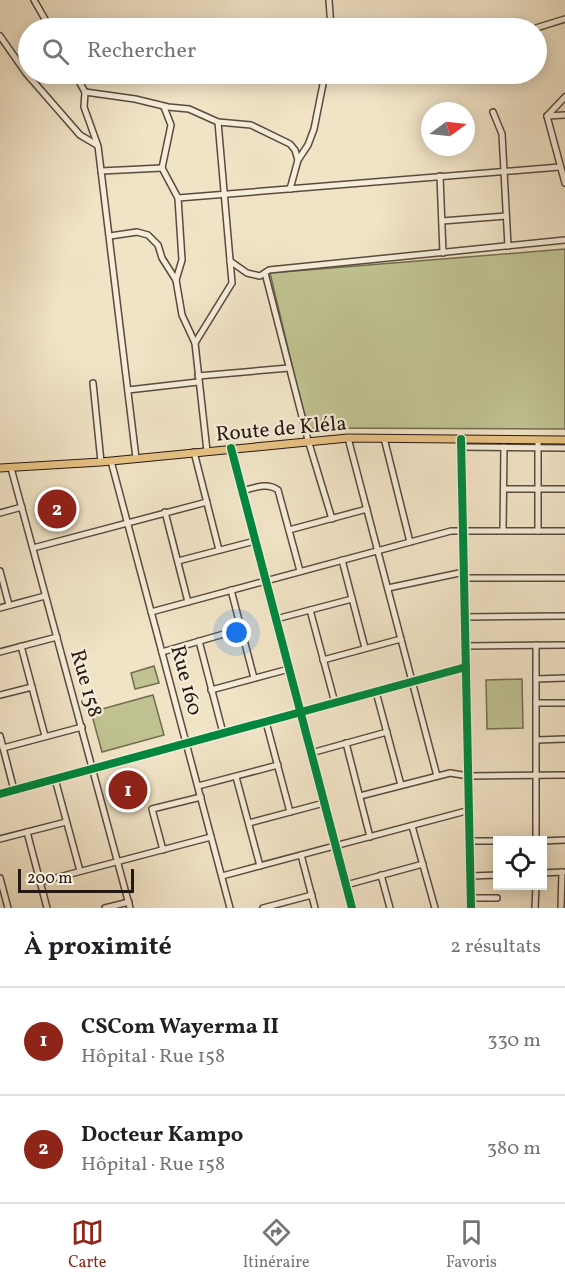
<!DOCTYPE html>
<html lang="fr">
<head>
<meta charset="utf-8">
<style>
  :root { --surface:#fff; --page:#f6f6f6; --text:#202124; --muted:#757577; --line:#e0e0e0; --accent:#8f2418 }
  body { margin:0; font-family:Vollkorn,serif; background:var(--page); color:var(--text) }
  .controls { position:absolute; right:18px; bottom:18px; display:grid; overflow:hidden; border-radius:0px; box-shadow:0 3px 15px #0003 }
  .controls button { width:54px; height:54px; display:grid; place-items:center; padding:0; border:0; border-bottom:2px solid var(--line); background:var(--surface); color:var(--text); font:30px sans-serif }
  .compass { position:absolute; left:421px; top:102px; width:54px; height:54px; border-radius:50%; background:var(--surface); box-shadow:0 3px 15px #0003; rotate:75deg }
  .scale { position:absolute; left:18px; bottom:15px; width:116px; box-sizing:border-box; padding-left:6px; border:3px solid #251811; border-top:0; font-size:16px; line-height:21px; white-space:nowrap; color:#251811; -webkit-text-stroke:4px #f6edda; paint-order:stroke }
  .you { position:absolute; left:237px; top:633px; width:21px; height:21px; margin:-15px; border:4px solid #fff; border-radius:50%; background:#1a73e8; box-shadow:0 0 0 9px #1a73e833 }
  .badge { display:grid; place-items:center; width:39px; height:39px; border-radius:50%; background:var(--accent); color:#fff; font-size:20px; font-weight:700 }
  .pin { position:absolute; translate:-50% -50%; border:3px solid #fff; box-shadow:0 2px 6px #0006 }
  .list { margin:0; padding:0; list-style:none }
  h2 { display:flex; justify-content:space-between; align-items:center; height:78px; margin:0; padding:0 24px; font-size:26px }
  h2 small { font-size:20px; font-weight:400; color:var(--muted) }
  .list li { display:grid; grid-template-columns:39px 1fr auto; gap:18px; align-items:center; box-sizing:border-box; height:108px; padding:0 24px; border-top:2px solid var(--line) }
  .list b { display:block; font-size:22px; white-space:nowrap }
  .list p { margin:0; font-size:20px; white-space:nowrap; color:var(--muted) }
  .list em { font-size:20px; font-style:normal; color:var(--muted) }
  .icon { flex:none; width:33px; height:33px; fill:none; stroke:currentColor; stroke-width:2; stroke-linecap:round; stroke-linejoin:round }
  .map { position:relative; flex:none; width:565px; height:908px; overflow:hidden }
  .search { position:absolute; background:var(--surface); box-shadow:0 3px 15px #0003; left:18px; right:18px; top:18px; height:66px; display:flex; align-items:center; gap:15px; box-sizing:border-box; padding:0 21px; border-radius:33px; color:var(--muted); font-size:22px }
  .sheet { height:294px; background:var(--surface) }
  nav { display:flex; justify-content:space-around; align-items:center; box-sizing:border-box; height:84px; border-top:2px solid var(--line); background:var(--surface); font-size:16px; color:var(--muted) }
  nav a { display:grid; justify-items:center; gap:3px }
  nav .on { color:var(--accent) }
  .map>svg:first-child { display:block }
  .green { fill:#c0c291; stroke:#726d51; stroke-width:1.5 }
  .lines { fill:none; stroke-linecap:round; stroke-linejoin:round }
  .minor-casing { stroke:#584b3e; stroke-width:8 }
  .major-casing { stroke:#251811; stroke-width:9 }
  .minor { stroke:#f6edda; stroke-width:5 }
  .major { stroke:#e8c283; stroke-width:7 }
  .cycleway-casing { stroke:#f6edda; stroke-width:11 }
  .cycleway { stroke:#00873e; stroke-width:8 }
  .labels { text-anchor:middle; stroke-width:4.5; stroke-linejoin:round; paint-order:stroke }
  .street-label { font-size:21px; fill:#251811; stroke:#f6edda }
</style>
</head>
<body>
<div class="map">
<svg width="565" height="908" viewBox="0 0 565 908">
  <rect width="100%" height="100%" fill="#f1e3c6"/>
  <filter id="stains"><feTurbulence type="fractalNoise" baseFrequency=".00333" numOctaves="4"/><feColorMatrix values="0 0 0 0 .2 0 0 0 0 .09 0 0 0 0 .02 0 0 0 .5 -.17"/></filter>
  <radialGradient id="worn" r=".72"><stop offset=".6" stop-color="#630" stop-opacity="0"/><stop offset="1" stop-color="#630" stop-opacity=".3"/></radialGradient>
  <!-- green -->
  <g class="green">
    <path d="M565,249v180l-258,-1 -37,-155z"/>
    <path d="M154,666l5,17 -24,6 -4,-16z"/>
    <path d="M522,679l1,49 -36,1 -1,-49z"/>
    <path d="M153,695l11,40 -62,17 -11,-40z"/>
  </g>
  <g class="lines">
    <!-- minor casing -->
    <g class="minor-casing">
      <g id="minor">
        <path d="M34,0l16,28"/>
        <path d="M329,0l2,28"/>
        <path d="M536,28l29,-9"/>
        <path d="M0,36l26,37 54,62 17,10"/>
        <path d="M75,74l10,18"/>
        <path d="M85,92l-1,15 14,39 38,312"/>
        <path d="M85,92l50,7 33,8 21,2 29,13 33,3 39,19 5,6 3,10"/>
        <path d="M565,97l-18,19 18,67"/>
        <path d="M164,107l7,18 -9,43 16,30 4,62 -6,20"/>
        <path d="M493,112l9,22 6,112"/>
        <path d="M547,116l18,-1"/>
        <path d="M101,171l61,-3"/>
        <path d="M440,176l3,77"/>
        <path d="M290,189l8,-29 10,-15 6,-16 11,-55"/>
        <path d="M178,198l382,-31"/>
        <path d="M442,221l64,-5"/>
        <path d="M110,236l27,-4 11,3 10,10 4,13 14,22 6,35 13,28 12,108"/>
        <path d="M230,261l17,12 13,3 9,-6 296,-30"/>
        <path d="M265,273l43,167 24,79"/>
        <path d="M195,343l37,-60 -14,-161"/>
        <path d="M198,376l91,-8"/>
        <path d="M93,383l8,79"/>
        <path d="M128,390l70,-8"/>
        <path d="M348,438l89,338"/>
        <path d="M384,438l26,104"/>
        <path d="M461,439l10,469"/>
        <path d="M538,444v87"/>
        <path d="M461,447l104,1"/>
        <path d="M231,448l121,460"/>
        <path d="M194,452l25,98"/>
        <path d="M111,461l119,447"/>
        <path d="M11,468l119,440"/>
        <path d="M504,489h61"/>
        <path d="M242,491c12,-3 25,-9 36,-1l22,81"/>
        <path d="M165,512l23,90"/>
        <path d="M0,513l22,-6"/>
        <path d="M289,530l78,-21"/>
        <path d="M503,530l1,-83"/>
        <path d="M33,548l174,-46"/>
        <path d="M342,560l23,88"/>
        <path d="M178,561l77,-20"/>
        <path d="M0,571l9,34"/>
        <path d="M464,578h101"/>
        <path d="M388,588l76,-16"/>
        <path d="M231,590l23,88"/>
        <path d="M0,608l45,-12"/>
        <path d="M310,610l25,93"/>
        <path d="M151,612l300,-81h114"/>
        <path d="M465,617l100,-1"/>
        <path d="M276,619l76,-20"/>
        <path d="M199,641l24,92"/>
        <path d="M536,645v195"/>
        <path d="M21,646l24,90"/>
        <path d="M465,646l100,-1"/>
        <path d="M0,652l57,-15"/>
        <path d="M162,652l79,-23"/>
        <path d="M323,660l78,-21"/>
        <path d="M536,679l29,-1"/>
        <path d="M211,690l78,-21"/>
        <path d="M376,692l25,93"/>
        <path d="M0,695l32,-8"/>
        <path d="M536,703h29"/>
        <path d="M266,722l24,90"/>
        <path d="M0,736l14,54"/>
        <path d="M537,740l28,-1"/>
        <path d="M346,743l24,94"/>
        <path d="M3,748l79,-21"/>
        <path d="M311,753l76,-21"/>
        <path d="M236,777l24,89"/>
        <path d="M55,779l25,92"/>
        <path d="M198,786l80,-21"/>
        <path d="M0,794l466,-127"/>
        <path d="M360,796l90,-23 19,3 96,-1"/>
        <path d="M249,823l75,-20"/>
        <path d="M412,826l23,82"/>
        <path d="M27,832l20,76"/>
        <path d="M0,839l66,-17"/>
        <path d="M470,841h28"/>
        <path d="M542,841l23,-1"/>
        <path d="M163,850l-11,-41 49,-12"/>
        <path d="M301,855l14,53"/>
        <path d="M542,873l21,-1"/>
        <path d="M381,875l9,33"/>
        <path d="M222,876l248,-66"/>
        <path d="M471,876l27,-1"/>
        <path d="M0,878l8,30"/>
        <path d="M40,882l171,-45"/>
        <path d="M346,885l77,-21"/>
        <path d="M471,898h26"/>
        <path d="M105,908l24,-6"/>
        <path d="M263,908l49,-13"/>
        <path d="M535,908l1,-22"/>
        <path d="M561,908l1,-36"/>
      </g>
    </g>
    <!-- major casing -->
    <g class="major-casing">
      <path id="major" d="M0,468l101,-6 247,-24 217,2"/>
    </g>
    <!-- minor -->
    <use href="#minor" class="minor"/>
    <!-- major -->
    <use href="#major" class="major"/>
    <!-- cycleway casing -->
    <g class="cycleway-casing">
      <g id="cycleway">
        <path d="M461,439l10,469"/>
        <path d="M231,448l121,460"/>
        <path d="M0,794l466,-127"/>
      </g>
    </g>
    <!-- cycleway -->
    <use href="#cycleway" class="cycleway"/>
  </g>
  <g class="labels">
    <!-- street labels -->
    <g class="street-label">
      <text transform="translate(281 428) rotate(-5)" y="7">Route de Kléla</text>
      <text transform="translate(187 680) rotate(75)" y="7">Rue 160</text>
      <text transform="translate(87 683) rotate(74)" y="7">Rue 158</text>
    </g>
  </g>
  <rect width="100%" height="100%" filter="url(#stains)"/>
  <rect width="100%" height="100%" fill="url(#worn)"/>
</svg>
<div class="controls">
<button><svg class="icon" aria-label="locate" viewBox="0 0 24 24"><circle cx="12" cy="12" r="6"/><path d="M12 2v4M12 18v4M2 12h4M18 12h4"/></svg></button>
</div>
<svg class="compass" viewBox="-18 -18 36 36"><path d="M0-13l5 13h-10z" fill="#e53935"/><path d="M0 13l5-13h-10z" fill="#757577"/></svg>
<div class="scale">200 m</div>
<div class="you"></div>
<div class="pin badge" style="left:128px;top:790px">1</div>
<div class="pin badge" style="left:57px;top:509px">2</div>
<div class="search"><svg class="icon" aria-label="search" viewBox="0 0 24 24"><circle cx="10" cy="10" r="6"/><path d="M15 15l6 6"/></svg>Rechercher</div>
</div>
<section class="sheet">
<h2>À proximité<small>2 résultats</small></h2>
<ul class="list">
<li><span class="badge">1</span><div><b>CSCom Wayerma II</b><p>Hôpital · Rue 158</p></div><em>330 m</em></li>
<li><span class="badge">2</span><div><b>Docteur Kampo</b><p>Hôpital · Rue 158</p></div><em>380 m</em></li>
</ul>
</section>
<nav>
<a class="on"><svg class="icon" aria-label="map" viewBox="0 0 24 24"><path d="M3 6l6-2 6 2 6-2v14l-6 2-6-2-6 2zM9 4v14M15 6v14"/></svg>Carte</a>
<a><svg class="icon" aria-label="directions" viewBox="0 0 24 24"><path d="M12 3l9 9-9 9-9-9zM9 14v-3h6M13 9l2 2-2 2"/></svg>Itinéraire</a>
<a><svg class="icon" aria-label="saved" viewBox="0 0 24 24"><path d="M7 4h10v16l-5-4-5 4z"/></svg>Favoris</a>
</nav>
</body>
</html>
